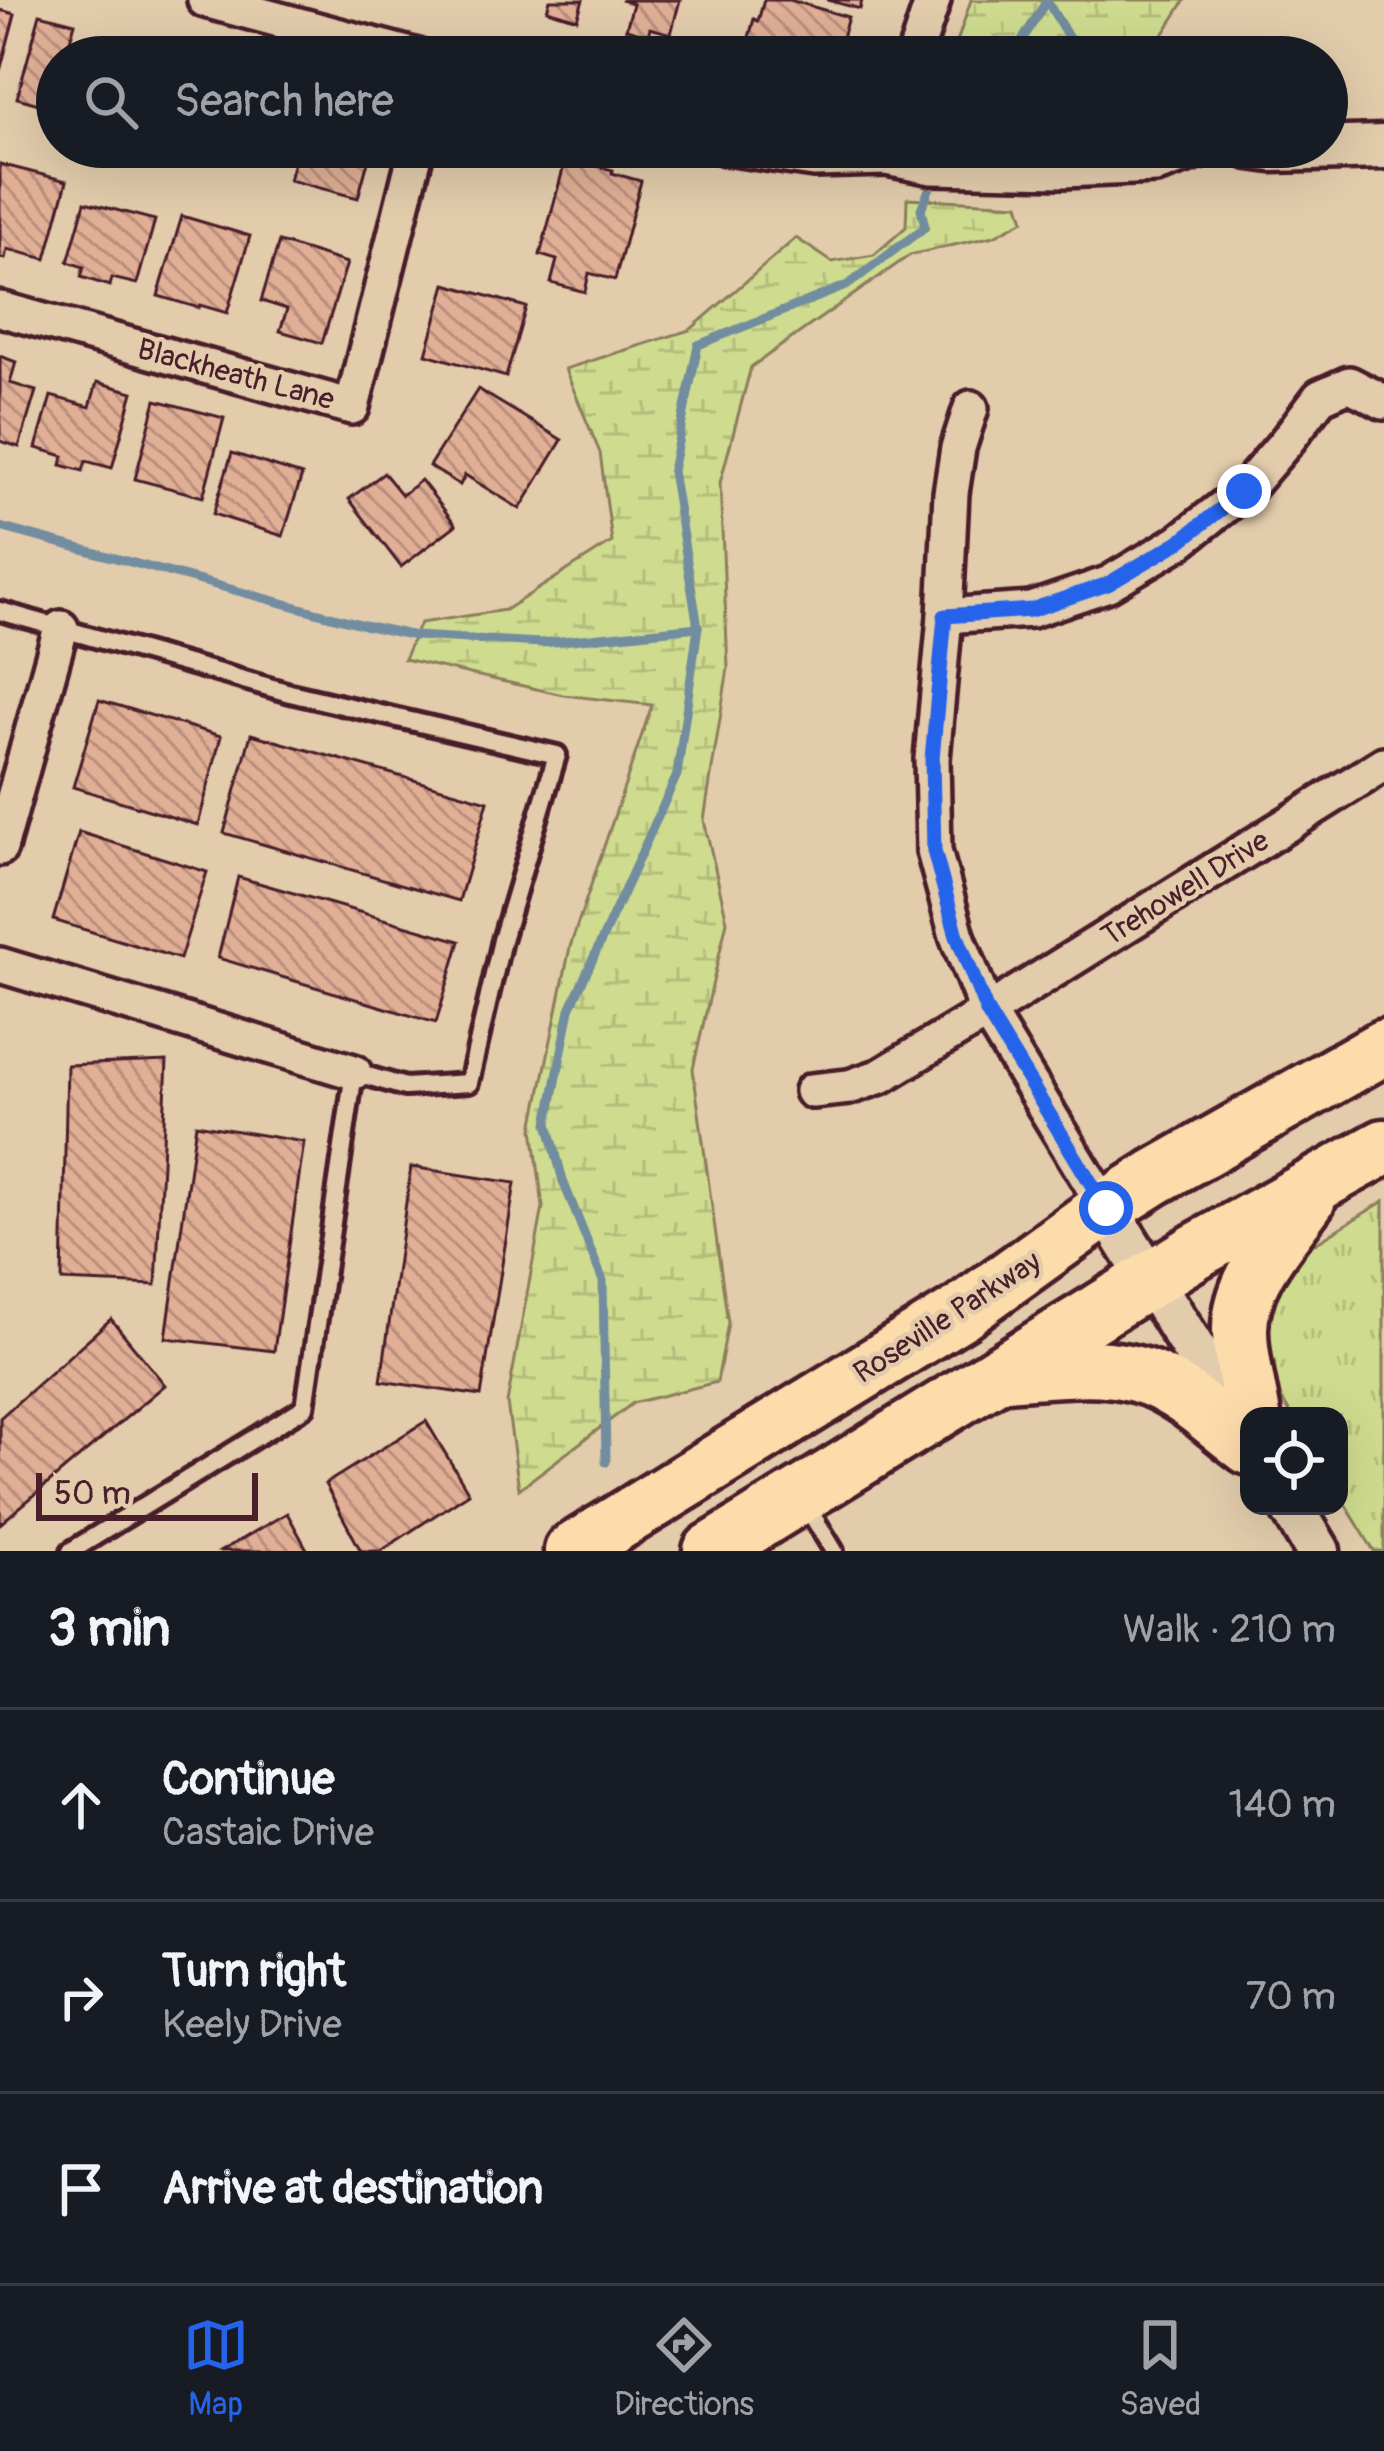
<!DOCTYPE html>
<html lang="en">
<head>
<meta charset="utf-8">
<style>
  :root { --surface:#171b24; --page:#242831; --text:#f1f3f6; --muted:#9ea1a6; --line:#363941; --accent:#2563eb }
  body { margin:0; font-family:Pangolin,sans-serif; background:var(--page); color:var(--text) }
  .controls { position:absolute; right:36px; bottom:36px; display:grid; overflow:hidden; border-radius:24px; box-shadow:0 12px 48px #0002 }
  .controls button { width:108px; height:108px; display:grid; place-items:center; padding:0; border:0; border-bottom:3px solid var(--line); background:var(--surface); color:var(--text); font:60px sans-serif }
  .scale { position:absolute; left:36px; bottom:30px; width:222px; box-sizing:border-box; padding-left:12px; border:6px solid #4a1f2b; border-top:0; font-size:33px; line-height:42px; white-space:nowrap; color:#4a1f2b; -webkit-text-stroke:9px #e2ccac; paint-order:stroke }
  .stop { position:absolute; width:36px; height:36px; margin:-27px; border:9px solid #2563eb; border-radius:50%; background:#fff }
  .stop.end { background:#2563eb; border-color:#fff; box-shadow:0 3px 12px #0008 }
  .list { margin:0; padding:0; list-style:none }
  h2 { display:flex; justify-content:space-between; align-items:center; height:156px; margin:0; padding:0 48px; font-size:51px }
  h2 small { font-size:39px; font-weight:400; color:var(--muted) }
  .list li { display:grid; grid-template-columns:78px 1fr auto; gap:36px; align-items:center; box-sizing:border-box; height:192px; padding:0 48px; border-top:3px solid var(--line) }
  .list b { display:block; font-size:45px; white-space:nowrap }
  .list p { margin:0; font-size:39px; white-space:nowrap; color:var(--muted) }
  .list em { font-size:39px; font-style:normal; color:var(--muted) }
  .icon { flex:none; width:66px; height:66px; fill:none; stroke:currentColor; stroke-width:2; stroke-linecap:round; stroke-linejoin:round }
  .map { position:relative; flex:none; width:1384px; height:1551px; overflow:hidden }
  .search { position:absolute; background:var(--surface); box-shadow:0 12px 48px #0002; left:36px; right:36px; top:36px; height:132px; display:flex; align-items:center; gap:30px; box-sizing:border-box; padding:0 42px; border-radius:66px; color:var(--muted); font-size:45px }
  .sheet { height:732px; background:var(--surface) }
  nav { display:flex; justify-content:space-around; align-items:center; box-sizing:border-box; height:168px; border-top:3px solid var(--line); background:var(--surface); font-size:33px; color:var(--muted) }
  nav a { display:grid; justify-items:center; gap:6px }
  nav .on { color:var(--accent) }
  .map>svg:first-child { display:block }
  .grass { fill:url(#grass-tufts); stroke:#8c7e5d; stroke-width:3 }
  .wetland { fill:url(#wetland-marsh); stroke:#8c7e5d; stroke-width:3 }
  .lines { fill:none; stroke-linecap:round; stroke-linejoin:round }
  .stream { stroke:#728d9f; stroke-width:9 }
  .building { fill:url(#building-back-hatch); stroke:#4a1f2b; stroke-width:3 }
  .service-casing { stroke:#4a1f2b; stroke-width:26 }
  .minor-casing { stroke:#4a1f2b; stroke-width:42 }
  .tertiary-casing { stroke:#4a1f2b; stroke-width:51 }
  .primary-casing { stroke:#4a1f2b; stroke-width:63 }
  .service { stroke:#e2ccac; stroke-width:16 }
  .minor { stroke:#e2ccac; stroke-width:33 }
  .tertiary { stroke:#e2ccac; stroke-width:42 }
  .primary { stroke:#fddcac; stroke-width:54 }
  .route { stroke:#2563eb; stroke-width:15 }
  .labels { text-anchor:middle; stroke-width:9; stroke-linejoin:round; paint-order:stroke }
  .street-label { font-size:30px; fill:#4a1f2b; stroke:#e2ccac }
</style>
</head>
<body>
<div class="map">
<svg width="1384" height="1551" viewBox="0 0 1384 1551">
  <defs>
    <pattern id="grass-tufts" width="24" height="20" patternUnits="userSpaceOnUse" patternTransform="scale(3)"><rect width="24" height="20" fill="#cfdc8f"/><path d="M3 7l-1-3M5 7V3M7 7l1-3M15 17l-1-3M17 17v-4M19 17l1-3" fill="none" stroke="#b3bc7c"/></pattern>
    <pattern id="wetland-marsh" width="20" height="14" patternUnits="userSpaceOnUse" patternTransform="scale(3)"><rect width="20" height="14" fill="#cfdc8f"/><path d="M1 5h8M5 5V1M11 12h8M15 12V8" fill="none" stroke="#b3bc7c"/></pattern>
    <pattern id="building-back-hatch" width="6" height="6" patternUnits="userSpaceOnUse" patternTransform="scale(3)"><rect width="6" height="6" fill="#e0af96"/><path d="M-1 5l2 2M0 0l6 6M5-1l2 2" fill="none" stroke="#b88e7b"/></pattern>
  </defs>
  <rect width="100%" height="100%" fill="#e2ccac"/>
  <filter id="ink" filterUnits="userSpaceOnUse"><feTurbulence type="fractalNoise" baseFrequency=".00833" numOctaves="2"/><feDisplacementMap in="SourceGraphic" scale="24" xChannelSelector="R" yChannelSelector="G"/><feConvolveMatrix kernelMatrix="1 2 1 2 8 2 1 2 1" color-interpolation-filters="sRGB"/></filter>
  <g filter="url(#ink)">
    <!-- grass -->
    <path class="grass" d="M1384,1201v350h-10l-35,-57v-78h-47l-34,-56 12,-83 21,-19z"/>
    <!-- wetland -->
    <g class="wetland">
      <path d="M971,0h214l-36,57h-197z"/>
      <path d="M907,198l112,6 5,16 -30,16 -84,19 -159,112 -31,116 8,185 -24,152 23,101 -34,148 35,254 -11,59 -84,21 -114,86 -12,-86 36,-196 -10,-79 37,-181 82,-242 -89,-10 -159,-36 16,-36 85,-13 107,-68 -12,-89 -35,-84 125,-39 106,-92 36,24 42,-7 32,-28z"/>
    </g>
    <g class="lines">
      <!-- stream -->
      <g class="stream">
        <path d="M1047,1l33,56"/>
        <path d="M1012,57l35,-57"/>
        <path d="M0,527l364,98 51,11 127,7 156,-16"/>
        <path d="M606,1462l-3,-181 -40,-100 -15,-58 22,-114 107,-234 21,-148 -26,-156 26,-126 150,-60 77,-58 -4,-18 14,-34"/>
      </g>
    </g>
    <!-- building -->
    <g class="building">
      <path d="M550,0h33l-6,19 -30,-9z"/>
      <path d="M621,0h59l-9,34 -21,-6 -2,7 -22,-6 7,-25z"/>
      <path d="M764,0h26l58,17 -10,35 -29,-9 -4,14h-51l4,-13 -10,-3 6,-22 4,2z"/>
      <path d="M827,0h35l-2,9z"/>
      <path d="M0,10l15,4 -15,57z"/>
      <path d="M40,14l35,9 -8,28 22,6 2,-8 18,5 -1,3h-51v52l-40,-11z"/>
      <path d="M129,44l49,13h-52z"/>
      <path d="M298,147h74l-14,51 -69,-18z"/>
      <path d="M566,158l47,12 -1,3 29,8 -26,99 -26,-7 -4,19 -34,-9 6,-23 -17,-5z"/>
      <path d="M0,164l67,17 -21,78 -39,-10 -2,10 -5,-1z"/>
      <path d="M85,202l70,18 -18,64 -25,-6 -2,8 -29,-9 3,-10 -16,-5z"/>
      <path d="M182,216l68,20 -23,77 -27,-8 -1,3 -41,-12z"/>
      <path d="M279,242l68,21 -25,80 -42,-12 7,-22 -26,-8z"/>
      <path d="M446,284l80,23 -20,70 -80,-23z"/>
      <path d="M0,356l16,6 -6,21 26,8 -17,56 -19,-6z"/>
      <path d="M97,382l36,10 -21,76 -26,-7 -3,10 -22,-6 3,-9 -28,-8 15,-52 39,11z"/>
      <path d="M478,389l84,51 -42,69 -55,-34 -5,10 -31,-19z"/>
      <path d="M156,400l68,18 -21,79 -68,-18z"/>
      <path d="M232,453l70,22 -19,61 -70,-22z"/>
      <path d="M384,473l18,22 19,-15 35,45 -55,42 -52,-68z"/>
      <path d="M99,700l122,36 -23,89 -125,-38z"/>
      <path d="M251,734l237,67 -29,100 -235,-68z"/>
      <path d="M79,832l128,40 -27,87 -127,-39z"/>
      <path d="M238,877l222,64 -24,82 -218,-65z"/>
      <path d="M167,1061l-11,224 -94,-4 5,-216z"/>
      <path d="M196,1124l108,18 -30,209 -108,-13z"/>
      <path d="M411,1167l104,16 -34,213 -100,-15z"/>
      <path d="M111,1319l54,66 -165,139v-106z"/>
      <path d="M426,1421l43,72 -88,58h-20l-36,-67z"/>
      <path d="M287,1513l21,38h-87z"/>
    </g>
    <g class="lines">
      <!-- service casing -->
      <g class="service-casing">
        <g id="service">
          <path d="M0,611l290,82 267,62 -55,185 -33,143 -64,4 -51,-15 -49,335 -234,144"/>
          <path d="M804,1502l30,49"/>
        </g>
      </g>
      <!-- minor casing -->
      <g class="minor-casing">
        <g id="minor">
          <path d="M205,0l213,57"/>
          <path d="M914,57l19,-57"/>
          <path d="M725,147l89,13 72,-2 46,9 131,3 93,-4 54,-19"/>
          <path d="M0,309l352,98 65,-260"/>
          <path d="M971,408l-13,40 -7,45 -6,123 -13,143 2,92 23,85 30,76 119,196"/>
          <path d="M945,616l86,-6 77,-26 71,-42 65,-51 42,-49 34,-45 29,-13 35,18"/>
          <path d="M0,848l61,-220"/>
          <path d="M0,965l354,107"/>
          <path d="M812,1091l37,-4 32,-11 106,-64 397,-248"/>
        </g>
      </g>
      <!-- tertiary casing -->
      <g class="tertiary-casing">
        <g id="tertiary">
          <path d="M1250,147l22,3 112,-3"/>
          <path d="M1106,1208l142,229"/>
          <path d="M1291,1506l27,45"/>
        </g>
      </g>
      <!-- primary casing -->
      <g class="primary-casing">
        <g id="primary">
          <path d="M1005,1373c53,-3 110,-14 159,12 30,15 58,42 85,62"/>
          <path d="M1253,1416c-4,-27 -13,-57 -13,-85 -1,-51 40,-92 68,-132"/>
          <path d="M572,1551l388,-238 146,-105 49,-31 229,-130"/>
          <path d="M711,1551l487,-301 186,-103"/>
        </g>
      </g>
      <!-- service -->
      <use href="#service" class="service"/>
      <!-- minor -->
      <use href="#minor" class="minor"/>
      <!-- tertiary -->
      <use href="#tertiary" class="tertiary"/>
      <!-- primary -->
      <use href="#primary" class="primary"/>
    </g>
  </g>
  <g class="lines" filter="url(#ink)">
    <!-- route -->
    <path class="route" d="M1106,1208l-119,-196 -30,-76 -23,-85 -2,-92 13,-143 86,-6 77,-26 71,-42 65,-51"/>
  </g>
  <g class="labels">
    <!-- street labels -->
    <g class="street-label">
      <text transform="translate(236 374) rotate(15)" y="10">Blackheath Lane</text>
      <text transform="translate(1185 888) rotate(-32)" y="10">Trehowell Drive</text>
      <text transform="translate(947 1317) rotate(-33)" y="10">Roseville Parkway</text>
    </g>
  </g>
</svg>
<div class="controls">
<button><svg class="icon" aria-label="locate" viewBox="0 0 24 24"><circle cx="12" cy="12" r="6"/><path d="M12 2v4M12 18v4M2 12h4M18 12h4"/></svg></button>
</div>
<div class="scale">50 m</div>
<div class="stop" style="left:1106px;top:1208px"></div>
<div class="stop end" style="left:1244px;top:491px"></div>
<div class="search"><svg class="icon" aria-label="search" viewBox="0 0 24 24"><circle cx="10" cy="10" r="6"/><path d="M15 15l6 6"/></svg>Search here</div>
</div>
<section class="sheet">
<h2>3 min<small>Walk · 210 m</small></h2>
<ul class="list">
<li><svg class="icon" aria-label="ahead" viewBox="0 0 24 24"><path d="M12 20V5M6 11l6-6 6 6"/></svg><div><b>Continue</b><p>Castaic Drive</p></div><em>140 m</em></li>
<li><svg class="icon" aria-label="right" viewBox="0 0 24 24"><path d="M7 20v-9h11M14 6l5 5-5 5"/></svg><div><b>Turn right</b><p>Keely Drive</p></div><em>70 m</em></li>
<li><svg class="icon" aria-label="arrive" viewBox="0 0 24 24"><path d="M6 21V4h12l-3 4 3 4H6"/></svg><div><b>Arrive at destination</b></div></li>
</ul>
</section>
<nav>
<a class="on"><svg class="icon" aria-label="map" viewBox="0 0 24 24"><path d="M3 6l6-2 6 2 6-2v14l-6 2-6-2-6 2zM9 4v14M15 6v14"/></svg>Map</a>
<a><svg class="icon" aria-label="directions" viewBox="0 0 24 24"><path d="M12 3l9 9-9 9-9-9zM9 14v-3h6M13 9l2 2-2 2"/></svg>Directions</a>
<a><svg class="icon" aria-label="saved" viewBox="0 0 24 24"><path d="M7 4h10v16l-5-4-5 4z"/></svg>Saved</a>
</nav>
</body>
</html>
